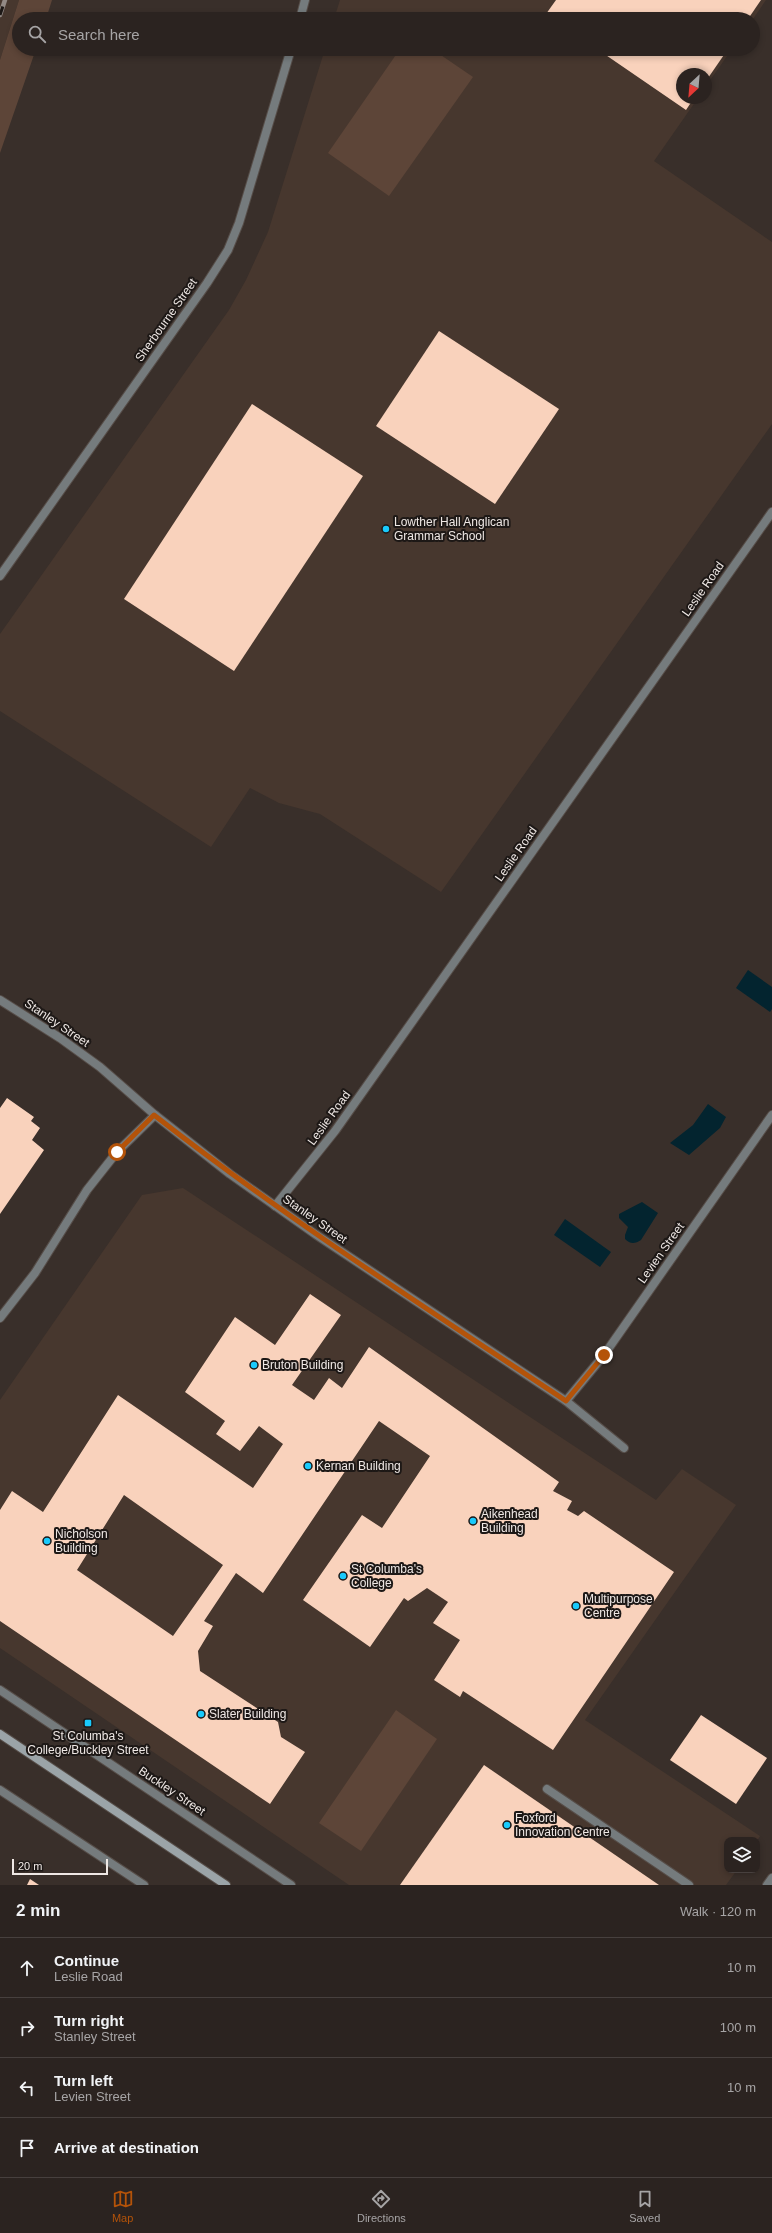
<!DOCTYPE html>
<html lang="en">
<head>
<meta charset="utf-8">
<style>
  :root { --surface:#2b2320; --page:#372f2d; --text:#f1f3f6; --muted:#a6a4a5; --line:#47403e; --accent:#b45309 }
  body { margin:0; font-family:Helvetica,sans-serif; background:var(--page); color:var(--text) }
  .controls { position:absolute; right:12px; bottom:12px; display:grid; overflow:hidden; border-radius:8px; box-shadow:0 2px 6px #0003 }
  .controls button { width:36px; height:36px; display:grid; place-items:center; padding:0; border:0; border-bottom:1px solid var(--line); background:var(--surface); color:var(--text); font:20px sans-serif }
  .compass { position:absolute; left:676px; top:68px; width:36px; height:36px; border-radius:50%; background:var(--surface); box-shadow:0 2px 6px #0003; rotate:206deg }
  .scale { position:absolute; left:12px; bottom:10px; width:96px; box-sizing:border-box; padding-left:4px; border:2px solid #efe8e5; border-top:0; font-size:11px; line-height:14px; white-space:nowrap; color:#efe8e5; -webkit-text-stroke:3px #1d1816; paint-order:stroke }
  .stop { position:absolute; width:12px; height:12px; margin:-9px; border:3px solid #b45309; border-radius:50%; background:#fff }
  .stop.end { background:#b45309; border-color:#fff; box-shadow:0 1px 4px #0008 }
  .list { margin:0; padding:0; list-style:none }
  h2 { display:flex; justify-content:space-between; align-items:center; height:52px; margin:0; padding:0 16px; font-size:17px }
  h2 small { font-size:13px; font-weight:400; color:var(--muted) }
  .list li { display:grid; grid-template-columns:26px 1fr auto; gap:12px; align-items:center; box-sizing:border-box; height:60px; padding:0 16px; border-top:1px solid var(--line) }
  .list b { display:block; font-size:15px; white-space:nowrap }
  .list p { margin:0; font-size:13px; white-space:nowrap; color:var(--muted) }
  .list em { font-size:13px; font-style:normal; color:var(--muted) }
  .icon { flex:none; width:22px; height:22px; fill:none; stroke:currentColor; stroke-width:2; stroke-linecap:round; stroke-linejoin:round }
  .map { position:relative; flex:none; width:772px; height:1885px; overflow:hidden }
  .search { position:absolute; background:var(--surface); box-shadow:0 2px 6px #0003; left:12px; right:12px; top:12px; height:44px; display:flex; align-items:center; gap:10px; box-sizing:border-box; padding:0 14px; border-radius:22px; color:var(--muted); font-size:15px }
  .sheet { height:292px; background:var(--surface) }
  nav { display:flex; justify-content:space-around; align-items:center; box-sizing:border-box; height:56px; border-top:1px solid var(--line); background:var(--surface); font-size:11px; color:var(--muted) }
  nav a { display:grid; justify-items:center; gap:2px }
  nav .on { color:var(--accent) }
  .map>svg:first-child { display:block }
  .built { fill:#47372e }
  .green { fill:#5d4538 }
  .water { fill:#03242f }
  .building { fill:#f9d2bc; fill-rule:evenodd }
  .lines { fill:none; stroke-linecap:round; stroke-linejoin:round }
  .service-casing { stroke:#564d48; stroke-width:10 }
  .minor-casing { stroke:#564d48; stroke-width:10 }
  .secondary-casing { stroke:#564d48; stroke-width:10 }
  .service { stroke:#757b7d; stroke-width:8 }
  .minor { stroke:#757b7d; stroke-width:8 }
  .secondary { stroke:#9ba4a8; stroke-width:8 }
  .rail-casing { stroke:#928985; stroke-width:4.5 }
  .rail { stroke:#1d1816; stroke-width:3; stroke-dasharray:9; stroke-linecap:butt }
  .route { stroke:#b45309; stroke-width:5 }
  .poi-dot { fill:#19cafc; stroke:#1d1816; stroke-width:1.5 }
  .labels { text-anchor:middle; stroke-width:4; stroke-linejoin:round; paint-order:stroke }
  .street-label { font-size:12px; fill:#efe8e5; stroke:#1d1816 }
  .poi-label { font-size:12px; fill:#efe8e5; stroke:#1d1816; text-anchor:start }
</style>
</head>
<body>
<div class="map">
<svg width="772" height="1885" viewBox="0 0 772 1885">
  <rect width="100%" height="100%" fill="#392f2a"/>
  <!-- built -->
  <g class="built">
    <path d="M0,0h19l-19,60z"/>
    <path d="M340,0h426l-13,19h-419z"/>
    <path d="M325,49h407l-26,37v-12h-24v24h16l-44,63 118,81v182l-331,468 -121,-78 -41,-11 -29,-15 -39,59 -211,-136v-77l229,-324 17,-30 22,-48z"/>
    <path d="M183,1188l473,312 26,-31 54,36 -151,215 175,116 -3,5 -30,-1v30h10l-11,15h-377l-349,-237v-248l142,-205z"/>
  </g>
  <!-- green -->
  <g class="green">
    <path d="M19,0h33l-6,19h-27v30h17l-36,104v-93z"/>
    <path d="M400,49h32l41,28 -84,119 -61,-43z"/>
    <path d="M396,1710l41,29 -76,112 -42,-28z"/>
  </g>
  <!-- water -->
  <g class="water">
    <path d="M748,970l24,17v22l-2,3 -34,-24z"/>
    <path d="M708,1104l18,13 -6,11 -31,27 -19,-12 23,-18z"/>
    <path d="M642,1202l16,11 -17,27c-6,4 -11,4 -16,-1v-4l3,-8 -9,-9v-4z"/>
    <path d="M565,1219l46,33 -11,15 -46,-32z"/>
  </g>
  <!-- building -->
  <g class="building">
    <path d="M556,0h205l-13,19h-195l-7,-5z"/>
    <path d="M597,49h131l-22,32v-7h-24v24h12l-8,12z"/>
    <path d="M439,331l120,78 -64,95 -119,-78z"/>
    <path d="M252,404l111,72 -129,195 -110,-72z"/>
    <path d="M7,1098l27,19 -3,4 9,7 -8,12 12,10 -44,64v-106z"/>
    <path d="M310,1294l31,21 -49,70 22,15 15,-22 13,10 27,-41 190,135 -6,9 19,10 -5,9 11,6 6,-5 90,61 -121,178 -90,-59 -3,6 -26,-17 26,-40 -27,-17 15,-21 -21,-14 -19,13 -4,-3 -34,49 -67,-47 59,-85 20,13 48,-72 -51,-35 -116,172 -27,-20 -32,48 9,5 -15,25 2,20 78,51 3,15 24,15 -35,52 -270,-183v-111l12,-19 31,21 75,-117 135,93 30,-44 -24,-18 -19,25 -24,-17 9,-13 -40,-29 50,-75 40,28zM124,1495l99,70 -50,71 -96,-66z"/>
    <path d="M701,1715l66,43 -31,46 -66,-44z"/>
    <path d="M484,1765l175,120h-259z"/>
    <path d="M30,1879l9,6h-12z"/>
  </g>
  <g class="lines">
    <!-- service casing -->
    <g class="service-casing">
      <path id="service" d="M547,1789l142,96"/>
    </g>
    <!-- minor casing -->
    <g class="minor-casing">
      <g id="minor">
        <path d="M300,19l5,-19"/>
        <path d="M0,576l207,-293 21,-33 11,-27 52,-174"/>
        <path d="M0,1000l60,38 40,29 55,48 75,59 85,60 251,167 58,47"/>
        <path d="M275,1206l60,-75 437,-619"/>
        <path d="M0,1318l35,-45 52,-83 30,-38 38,-37"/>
        <path d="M566,1401l38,-46 168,-240"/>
        <path d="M0,1690l291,195"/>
        <path d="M0,1790l144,95"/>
        <path d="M767,1885l5,-7"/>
      </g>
    </g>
    <!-- secondary casing -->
    <g class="secondary-casing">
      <path id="secondary" d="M0,1734l226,151"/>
    </g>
    <!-- service -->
    <use href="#service" class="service"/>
    <!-- minor -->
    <use href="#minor" class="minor"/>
    <!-- secondary -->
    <use href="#secondary" class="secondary"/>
    <!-- rail casing -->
    <g class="rail-casing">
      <path id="rail" d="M0,15l5,-15"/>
    </g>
    <!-- rail -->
    <use href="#rail" class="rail"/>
  </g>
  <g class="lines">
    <!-- route -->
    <path class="route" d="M117,1152l37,-37c133,104 272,193 412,286l38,-46"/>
  </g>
  <!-- markers -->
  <g class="poi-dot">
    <circle cx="386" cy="529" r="4"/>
    <circle cx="254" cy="1365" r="4"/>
    <circle cx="308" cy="1466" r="4"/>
    <circle cx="473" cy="1521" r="4"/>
    <circle cx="47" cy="1541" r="4"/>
    <circle cx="343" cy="1576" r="4"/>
    <circle cx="576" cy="1606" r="4"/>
    <circle cx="201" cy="1714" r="4"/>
    <rect x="84" y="1719" width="8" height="8" rx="2"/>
    <circle cx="507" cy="1825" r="4"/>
  </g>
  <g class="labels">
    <!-- street labels -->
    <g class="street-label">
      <text transform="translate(166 320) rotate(-55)" y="4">Sherbourne Street</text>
      <text transform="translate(703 589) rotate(-55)" y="4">Leslie Road</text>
      <text transform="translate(516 854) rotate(-55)" y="4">Leslie Road</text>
      <text transform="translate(57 1023) rotate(34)" y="4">Stanley Street</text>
      <text transform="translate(329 1118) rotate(-54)" y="4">Leslie Road</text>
      <text transform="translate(315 1219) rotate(35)" y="4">Stanley Street</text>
      <text transform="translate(661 1253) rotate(-55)" y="4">Levien Street</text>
      <text transform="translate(172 1791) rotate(34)" y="4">Buckley Street</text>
    </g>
    <!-- poi labels -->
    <g class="poi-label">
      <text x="394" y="526">Lowther Hall Anglican<tspan x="394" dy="14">Grammar School</tspan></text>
      <text x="262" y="1369">Bruton Building</text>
      <text x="316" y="1470">Kernan Building</text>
      <text x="481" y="1518">Aikenhead<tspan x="481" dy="14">Building</tspan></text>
      <text x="55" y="1538">Nicholson<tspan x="55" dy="14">Building</tspan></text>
      <text x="351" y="1573">St Columba's<tspan x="351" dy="14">College</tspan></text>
      <text x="584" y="1603">Multipurpose<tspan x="584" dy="14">Centre</tspan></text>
      <text x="209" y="1718">Slater Building</text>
      <text x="88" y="1740" text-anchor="middle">St Columba's<tspan x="88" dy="14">College/Buckley Street</tspan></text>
      <text x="515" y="1822">Foxford<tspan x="515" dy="14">Innovation Centre</tspan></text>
    </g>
  </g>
</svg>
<div class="controls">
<button><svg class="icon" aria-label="layers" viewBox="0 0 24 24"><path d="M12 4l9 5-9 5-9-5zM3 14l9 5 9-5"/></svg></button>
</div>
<svg class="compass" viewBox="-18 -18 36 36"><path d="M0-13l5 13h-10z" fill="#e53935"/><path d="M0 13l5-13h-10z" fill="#a6a4a5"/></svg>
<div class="scale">20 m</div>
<div class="stop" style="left:117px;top:1152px"></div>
<div class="stop end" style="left:604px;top:1355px"></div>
<div class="search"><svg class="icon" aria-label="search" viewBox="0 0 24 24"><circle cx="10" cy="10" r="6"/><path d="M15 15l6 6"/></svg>Search here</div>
</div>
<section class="sheet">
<h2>2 min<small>Walk · 120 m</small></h2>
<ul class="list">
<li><svg class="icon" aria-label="ahead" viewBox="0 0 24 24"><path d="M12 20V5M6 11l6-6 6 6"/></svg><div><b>Continue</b><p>Leslie Road</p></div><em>10 m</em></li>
<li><svg class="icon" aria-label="right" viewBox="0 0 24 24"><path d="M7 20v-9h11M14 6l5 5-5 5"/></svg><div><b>Turn right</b><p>Stanley Street</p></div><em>100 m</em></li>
<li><svg class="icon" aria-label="left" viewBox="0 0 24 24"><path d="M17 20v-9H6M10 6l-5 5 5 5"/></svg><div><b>Turn left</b><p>Levien Street</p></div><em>10 m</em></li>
<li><svg class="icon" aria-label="arrive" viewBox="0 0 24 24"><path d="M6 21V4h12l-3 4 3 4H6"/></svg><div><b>Arrive at destination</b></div></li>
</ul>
</section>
<nav>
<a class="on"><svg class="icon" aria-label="map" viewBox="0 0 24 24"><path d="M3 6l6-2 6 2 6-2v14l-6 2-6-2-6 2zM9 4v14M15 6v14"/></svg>Map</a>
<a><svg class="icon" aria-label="directions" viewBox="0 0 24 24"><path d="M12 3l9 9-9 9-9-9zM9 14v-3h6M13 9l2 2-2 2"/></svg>Directions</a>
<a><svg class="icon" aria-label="saved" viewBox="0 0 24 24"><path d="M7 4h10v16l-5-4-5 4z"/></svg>Saved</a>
</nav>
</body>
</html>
